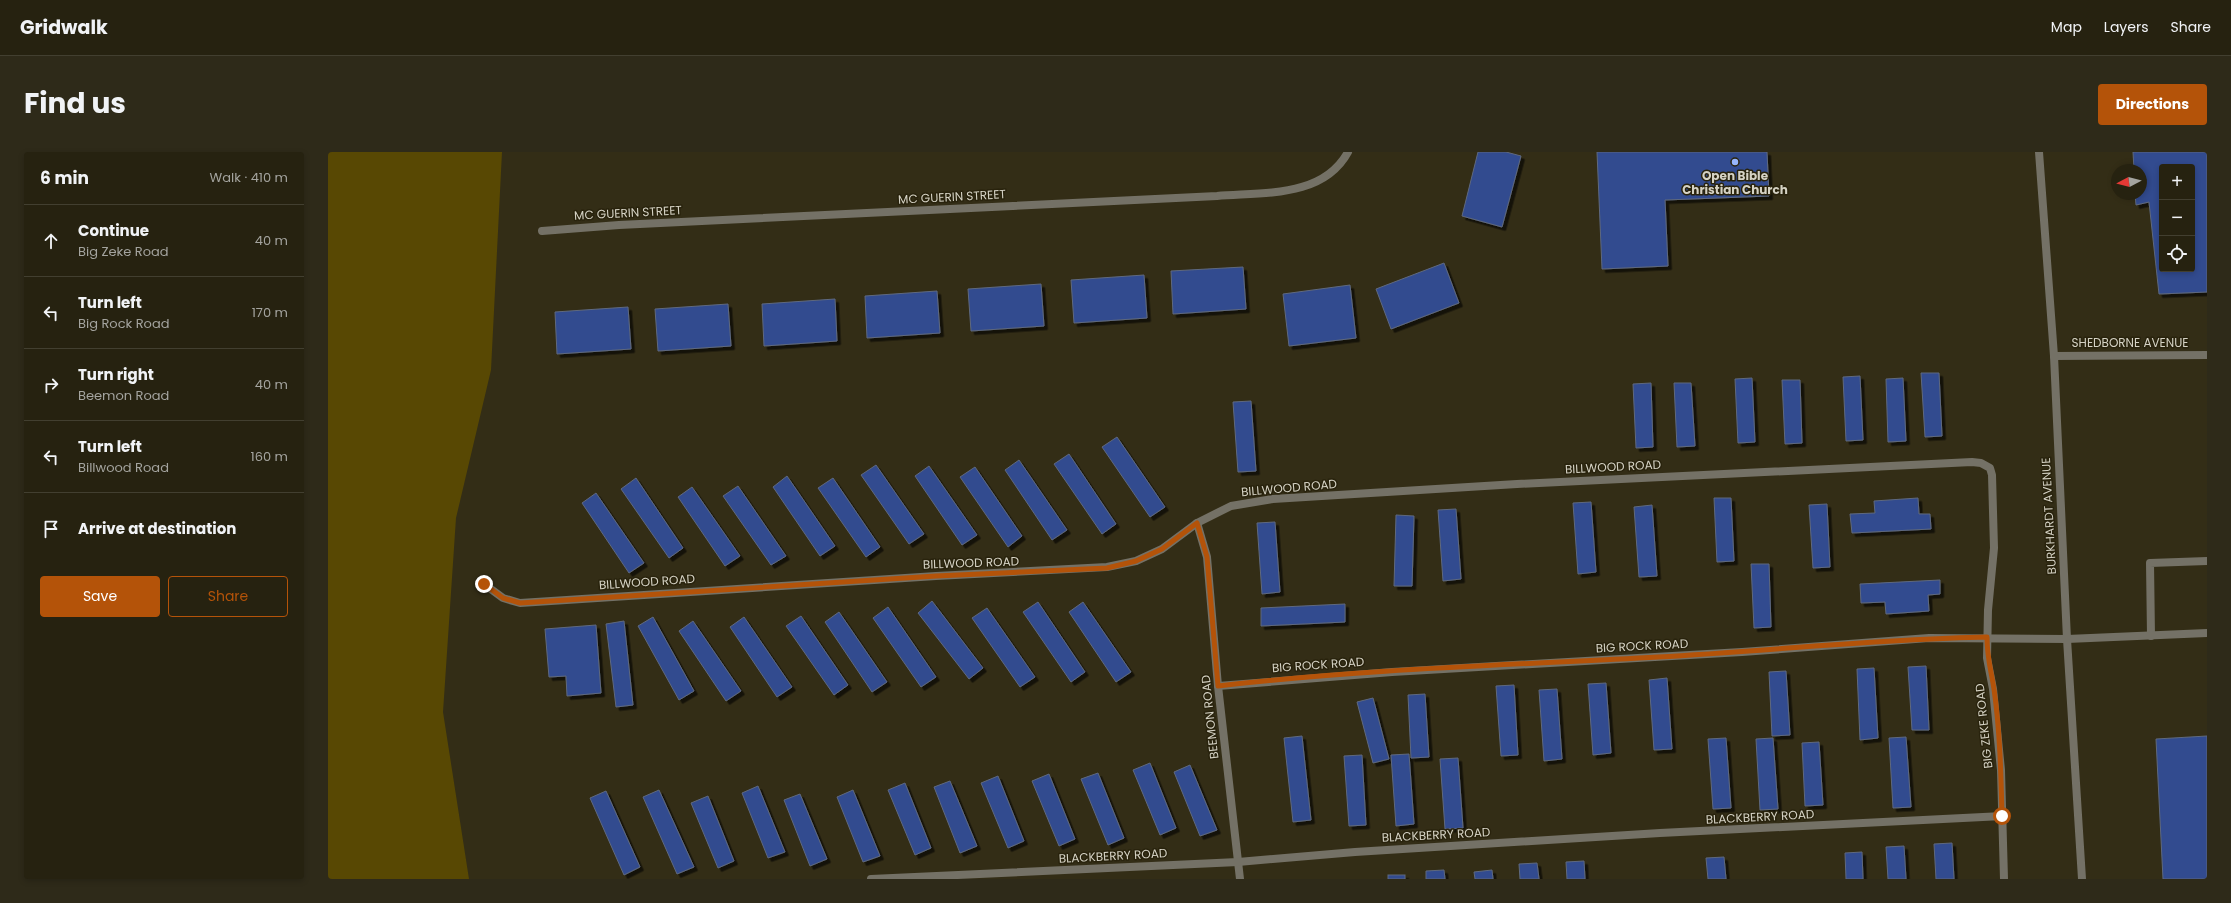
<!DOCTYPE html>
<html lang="en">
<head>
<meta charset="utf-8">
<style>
  :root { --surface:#262210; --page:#2e2a19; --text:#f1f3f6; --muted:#a4a49f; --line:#423f30; --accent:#b45309 }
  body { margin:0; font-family:Poppins,sans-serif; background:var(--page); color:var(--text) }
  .controls { position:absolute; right:12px; top:12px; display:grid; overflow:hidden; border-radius:4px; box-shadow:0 2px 6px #0003 }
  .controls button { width:36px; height:36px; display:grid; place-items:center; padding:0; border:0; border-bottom:1px solid var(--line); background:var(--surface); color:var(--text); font:20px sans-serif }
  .compass { position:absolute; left:1783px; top:12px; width:36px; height:36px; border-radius:50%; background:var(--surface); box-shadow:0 2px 6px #0003; rotate:263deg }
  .stop { position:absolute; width:12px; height:12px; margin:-9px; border:3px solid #b45309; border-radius:50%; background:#fff }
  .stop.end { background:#b45309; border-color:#fff; box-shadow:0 1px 4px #0008 }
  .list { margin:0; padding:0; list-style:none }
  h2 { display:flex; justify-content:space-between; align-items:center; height:52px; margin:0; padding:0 16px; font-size:17px }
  h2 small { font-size:13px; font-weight:400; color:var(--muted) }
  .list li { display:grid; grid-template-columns:26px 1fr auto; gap:12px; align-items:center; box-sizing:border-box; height:72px; padding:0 16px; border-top:1px solid var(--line) }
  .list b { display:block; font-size:15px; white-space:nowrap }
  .list p { margin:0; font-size:13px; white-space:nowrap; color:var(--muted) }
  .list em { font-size:13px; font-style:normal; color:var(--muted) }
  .actions { display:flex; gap:8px; padding:12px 16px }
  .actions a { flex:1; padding:9px 0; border:1px solid var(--accent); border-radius:4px; text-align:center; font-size:14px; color:var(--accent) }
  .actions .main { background:var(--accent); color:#fff }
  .icon { flex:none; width:22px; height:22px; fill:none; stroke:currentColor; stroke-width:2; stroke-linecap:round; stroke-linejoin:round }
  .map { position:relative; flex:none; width:1879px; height:727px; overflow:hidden; border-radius:4px }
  header { display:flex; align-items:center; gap:24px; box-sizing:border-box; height:56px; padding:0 20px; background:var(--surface); border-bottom:1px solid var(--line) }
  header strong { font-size:19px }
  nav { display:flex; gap:22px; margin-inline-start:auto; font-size:14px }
  .intro { display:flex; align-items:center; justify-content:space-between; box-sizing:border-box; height:96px; padding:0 24px }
  h1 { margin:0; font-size:28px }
  .button { padding:10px 18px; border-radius:4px; background:var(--accent); color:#fff; font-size:14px; font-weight:700 }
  main { display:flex; gap:24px; padding:0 24px }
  aside { flex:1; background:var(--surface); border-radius:4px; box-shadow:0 2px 6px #0003 }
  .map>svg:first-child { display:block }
  .green { fill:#584803 }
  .building { fill:#314b8f; stroke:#5f697f; fill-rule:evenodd; filter:url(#shadow) }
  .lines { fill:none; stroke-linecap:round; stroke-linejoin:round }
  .service { stroke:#747166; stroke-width:8 }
  .minor { stroke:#747166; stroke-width:8 }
  .tertiary { stroke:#747166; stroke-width:8 }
  .route { stroke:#b45309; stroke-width:5 }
  .poi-dot { fill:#97b6fd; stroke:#29230d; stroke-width:1.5 }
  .labels { text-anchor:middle; stroke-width:3; stroke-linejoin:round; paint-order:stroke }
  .poi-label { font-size:12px; font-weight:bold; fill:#d5d2c4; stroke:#29230d }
  .street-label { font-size:12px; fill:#d5d2c4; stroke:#29230d }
</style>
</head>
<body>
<header>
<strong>Gridwalk</strong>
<nav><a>Map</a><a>Layers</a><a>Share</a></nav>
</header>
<div class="intro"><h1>Find us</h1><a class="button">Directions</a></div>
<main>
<aside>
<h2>6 min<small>Walk · 410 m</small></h2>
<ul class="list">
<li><svg class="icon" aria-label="ahead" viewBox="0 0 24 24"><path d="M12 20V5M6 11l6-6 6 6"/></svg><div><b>Continue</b><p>Big Zeke Road</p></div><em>40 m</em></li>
<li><svg class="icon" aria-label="left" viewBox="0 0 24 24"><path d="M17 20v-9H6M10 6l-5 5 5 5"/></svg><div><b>Turn left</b><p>Big Rock Road</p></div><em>170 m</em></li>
<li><svg class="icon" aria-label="right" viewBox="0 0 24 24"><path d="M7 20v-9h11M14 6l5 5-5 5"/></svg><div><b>Turn right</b><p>Beemon Road</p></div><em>40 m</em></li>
<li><svg class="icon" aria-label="left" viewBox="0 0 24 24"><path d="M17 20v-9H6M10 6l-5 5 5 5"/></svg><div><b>Turn left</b><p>Billwood Road</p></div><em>160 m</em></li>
<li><svg class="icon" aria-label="arrive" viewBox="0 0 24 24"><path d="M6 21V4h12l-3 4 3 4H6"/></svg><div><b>Arrive at destination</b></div></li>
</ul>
<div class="actions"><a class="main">Save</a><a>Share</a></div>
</aside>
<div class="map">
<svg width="1879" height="727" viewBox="0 0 1879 727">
  <defs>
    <filter id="shadow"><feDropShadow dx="3.5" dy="3.5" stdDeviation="0" flood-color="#0009"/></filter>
  </defs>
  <rect width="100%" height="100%" fill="#332d16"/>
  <!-- green -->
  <path class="green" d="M0,0h174l-11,218 -35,148 -13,194 26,167h-141z"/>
  <!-- building -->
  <g class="building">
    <path d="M1150,0h28l15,4 -19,71 -40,-11z"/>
    <path d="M1269,0h170l2,44 -104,4 3,66 -66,3z"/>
    <path d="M1805,0h74v140l-48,2 -10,-92 -13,3 -1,-11h6v-24h-7zM1834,15h30v102h-30z"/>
    <path d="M1116,111l15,40 -68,26 -15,-40z"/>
    <path d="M915,115l3,42 -73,5 -2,-43z"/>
    <path d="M816,123l3,43 -73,5 -3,-43z"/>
    <path d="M713,132l3,42 -73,5 -3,-42z"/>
    <path d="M1022,133l6,53 -67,8 -6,-52z"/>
    <path d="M609,139l3,42 -73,5 -2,-42z"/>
    <path d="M507,147l2,42 -73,5 -2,-42z"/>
    <path d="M400,152l3,42 -73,5 -3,-42z"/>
    <path d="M300,155l3,42 -74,5 -2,-42z"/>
    <path d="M1593,221h18l3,63 -17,1z"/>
    <path d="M1532,224l3,64 -17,1 -3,-64z"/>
    <path d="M1424,226l3,64 -17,1 -3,-64z"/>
    <path d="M1575,226l3,63 -18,1 -2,-63z"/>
    <path d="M1454,228h18l2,63 -17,1z"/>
    <path d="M1323,231l2,64 -17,1 -3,-64z"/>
    <path d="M1346,231h17l4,63 -18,1z"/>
    <path d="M923,249l5,70 -18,1 -5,-70z"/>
    <path d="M789,285l48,70 -15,10 -48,-70z"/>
    <path d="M741,302l47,70 -14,10 -48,-70z"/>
    <path d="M691,308l48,70 -15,10 -47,-70z"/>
    <path d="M548,313l48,69 -15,10 -48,-69z"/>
    <path d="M601,314l48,69 -15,10 -47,-69z"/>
    <path d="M647,315l47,69 -14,11 -48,-70z"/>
    <path d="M459,324l48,70 -15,10 -47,-69z"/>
    <path d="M308,326l47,70 -14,10 -48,-69z"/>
    <path d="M505,326l47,69 -14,10 -48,-69z"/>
    <path d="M410,334l48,70 -15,9 -48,-69z"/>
    <path d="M364,335l48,69 -15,10 -47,-69z"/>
    <path d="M268,341l48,70 -15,10 -47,-70z"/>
    <path d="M1386,346h17l3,63 -17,1z"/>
    <path d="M1590,346l1,16h11l1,15 -79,4 -2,-19 25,-1 -1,-12z"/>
    <path d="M1263,350l5,70 -18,2 -5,-71z"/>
    <path d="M1499,352l3,63 -17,1 -4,-63z"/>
    <path d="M1324,353l5,71 -18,1 -5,-70z"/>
    <path d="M1128,357l5,70 -18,2 -5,-71z"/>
    <path d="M1068,363l18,1 -2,70h-18z"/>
    <path d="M947,370l5,70 -18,2 -5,-71z"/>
    <path d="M1423,412h18l2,63 -17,1z"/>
    <path d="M1612,428v14l-12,1 1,16 -43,3 -1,-12 -24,1 -1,-19z"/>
    <path d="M604,449l51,67 -14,11 -51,-66z"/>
    <path d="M710,450l47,70 -14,10 -48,-70z"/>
    <path d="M755,450l48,70 -15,10 -47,-70z"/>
    <path d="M1017,452v18l-84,4v-18z"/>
    <path d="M560,455l48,70 -15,10 -48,-69z"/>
    <path d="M659,456l48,69 -15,10 -48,-69z"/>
    <path d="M511,460l48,70 -15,10 -47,-70z"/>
    <path d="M473,464l47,69 -14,10 -48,-69z"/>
    <path d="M325,465l41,74 -15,9 -41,-74z"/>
    <path d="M416,465l48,70 -15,10 -47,-70z"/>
    <path d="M296,469l9,84 -17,2 -10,-83z"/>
    <path d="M365,469l48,70 -15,10 -47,-70z"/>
    <path d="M268,473l5,68 -34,3 -1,-20 -17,1 -4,-48z"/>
    <path d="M1598,514l3,64h-17l-4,-63z"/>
    <path d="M1546,516l4,70 -18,2 -3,-71z"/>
    <path d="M1458,519l4,64 -18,1 -3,-64z"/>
    <path d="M1339,526l5,71 -18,1 -5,-70z"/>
    <path d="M1278,531l5,70 -18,2 -5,-71z"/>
    <path d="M1186,533l4,70 -17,1 -5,-70z"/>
    <path d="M1229,537l5,70 -18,2 -5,-71z"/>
    <path d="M1097,542l4,63 -18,1 -3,-63z"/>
    <path d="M1045,546l16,61 -16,4 -16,-61z"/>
    <path d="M974,584l9,84 -18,2 -9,-84z"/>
    <path d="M1879,584v143h-44l-7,-140z"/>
    <path d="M1578,585l5,70 -18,1 -4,-70z"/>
    <path d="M1398,586l5,70 -18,1 -5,-70z"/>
    <path d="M1445,586l5,71 -18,1 -4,-71z"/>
    <path d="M1491,590l4,63 -18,1 -3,-63z"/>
    <path d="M1081,602l5,70 -18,2 -5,-71z"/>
    <path d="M1034,603l4,70 -17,1 -5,-70z"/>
    <path d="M1130,606l5,70 -18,1 -5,-70z"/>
    <path d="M822,611l26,65 -16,7 -27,-65z"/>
    <path d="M862,613l27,65 -17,6 -26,-64z"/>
    <path d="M770,621l26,65 -16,7 -27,-66z"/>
    <path d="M721,622l26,65 -16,7 -27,-65z"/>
    <path d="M670,624l26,65 -16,7 -27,-65z"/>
    <path d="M622,629l27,65 -17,7 -26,-66z"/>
    <path d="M577,631l26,65 -16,7 -27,-65z"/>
    <path d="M430,634l27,66 -17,6 -26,-65z"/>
    <path d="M331,638l35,77 -17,7 -34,-77z"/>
    <path d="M525,638l27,66 -17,6 -26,-65z"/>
    <path d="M278,639l34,76 -16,8 -34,-77z"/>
    <path d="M472,642l27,65 -17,7 -26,-66z"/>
    <path d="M380,644l26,65 -16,7 -27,-65z"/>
    <path d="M1624,691l2,36h-18l-2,-35z"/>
    <path d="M1576,694l2,33h-18l-2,-32z"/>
    <path d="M1534,700l1,27h-17l-1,-26z"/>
    <path d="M1396,705l2,22h-18l-2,-21z"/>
    <path d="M1256,709l1,18h-18l-1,-17z"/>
    <path d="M1209,711l2,16h-19l-1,-15z"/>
    <path d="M1116,718l1,9h-19v-8z"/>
    <path d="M1164,718l1,9h-18l-1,-7z"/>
    <rect x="1060" y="723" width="17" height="4"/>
  </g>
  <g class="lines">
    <!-- service -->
    <g class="service">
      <path d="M1823,484l-1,-73 57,-2"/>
      <path d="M1739,487l140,-6"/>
    </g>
    <!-- minor -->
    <g class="minor">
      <path d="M214,79l77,-6 598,-29c46,-4 106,2 131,-44"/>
      <path d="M1726,204l153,-1"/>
      <path d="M869,371l10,34 11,129 22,193"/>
      <path d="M156,432l19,14 17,5 416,-27 171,-9 29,-6 26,-12 35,-26 34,-17 42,-7 244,-15 455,-22 9,1 9,5 2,7 2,73 -6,62 -1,48 6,31 8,81 3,109"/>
      <path d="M890,534l174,-14 350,-20 187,-14 138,1"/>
      <path d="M543,727l367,-17 117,-10 305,-19 343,-17"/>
    </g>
    <!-- tertiary -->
    <path class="tertiary" d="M1711,0l15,204 13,283 15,240"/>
  </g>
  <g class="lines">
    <!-- route -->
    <path class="route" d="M156,432l19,14 17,5 416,-27 171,-8 29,-7 26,-12 35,-26 10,34 11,129c146,-17 294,-21 440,-29 110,-6 219,-18 329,-20 0,21 4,33 7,52 6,42 7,85 8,127"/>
  </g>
  <!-- markers -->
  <circle class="poi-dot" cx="1407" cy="10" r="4"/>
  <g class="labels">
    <!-- poi labels -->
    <g class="poi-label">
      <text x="1407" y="28">Open Bible<tspan x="1407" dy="14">Christian Church</tspan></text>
    </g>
    <!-- street labels -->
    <g class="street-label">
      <text transform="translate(624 45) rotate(-3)" y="4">MC GUERIN STREET</text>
      <text transform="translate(300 61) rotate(-3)" y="4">MC GUERIN STREET</text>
      <text x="1802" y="195">SHEDBORNE AVENUE</text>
      <text transform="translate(1285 315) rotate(-3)" y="4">BILLWOOD ROAD</text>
      <text transform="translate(961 336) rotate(-5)" y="4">BILLWOOD ROAD</text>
      <text transform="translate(1721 364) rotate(-93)" y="4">BURKHARDT AVENUE</text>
      <text transform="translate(643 411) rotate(-2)" y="4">BILLWOOD ROAD</text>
      <text transform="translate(319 430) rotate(-4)" y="4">BILLWOOD ROAD</text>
      <text transform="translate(1314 494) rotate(-3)" y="4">BIG ROCK ROAD</text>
      <text transform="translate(990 513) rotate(-4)" y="4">BIG ROCK ROAD</text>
      <text transform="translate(882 565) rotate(-96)" y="4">BEEMON ROAD</text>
      <text transform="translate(1656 574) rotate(-96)" y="4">BIG ZEKE ROAD</text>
      <text transform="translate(1432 665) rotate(-3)" y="4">BLACKBERRY ROAD</text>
      <text transform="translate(1108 683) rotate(-3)" y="4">BLACKBERRY ROAD</text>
      <text transform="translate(785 704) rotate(-3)" y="4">BLACKBERRY ROAD</text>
    </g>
  </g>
</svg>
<div class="controls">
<button>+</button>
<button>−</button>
<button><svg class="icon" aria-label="locate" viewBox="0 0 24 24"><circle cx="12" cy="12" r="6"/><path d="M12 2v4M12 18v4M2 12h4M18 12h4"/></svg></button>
</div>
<svg class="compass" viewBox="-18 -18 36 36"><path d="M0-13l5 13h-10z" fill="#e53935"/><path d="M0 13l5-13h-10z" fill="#a4a49f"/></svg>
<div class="stop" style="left:1674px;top:664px"></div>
<div class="stop end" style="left:156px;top:432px"></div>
</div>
</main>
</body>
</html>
